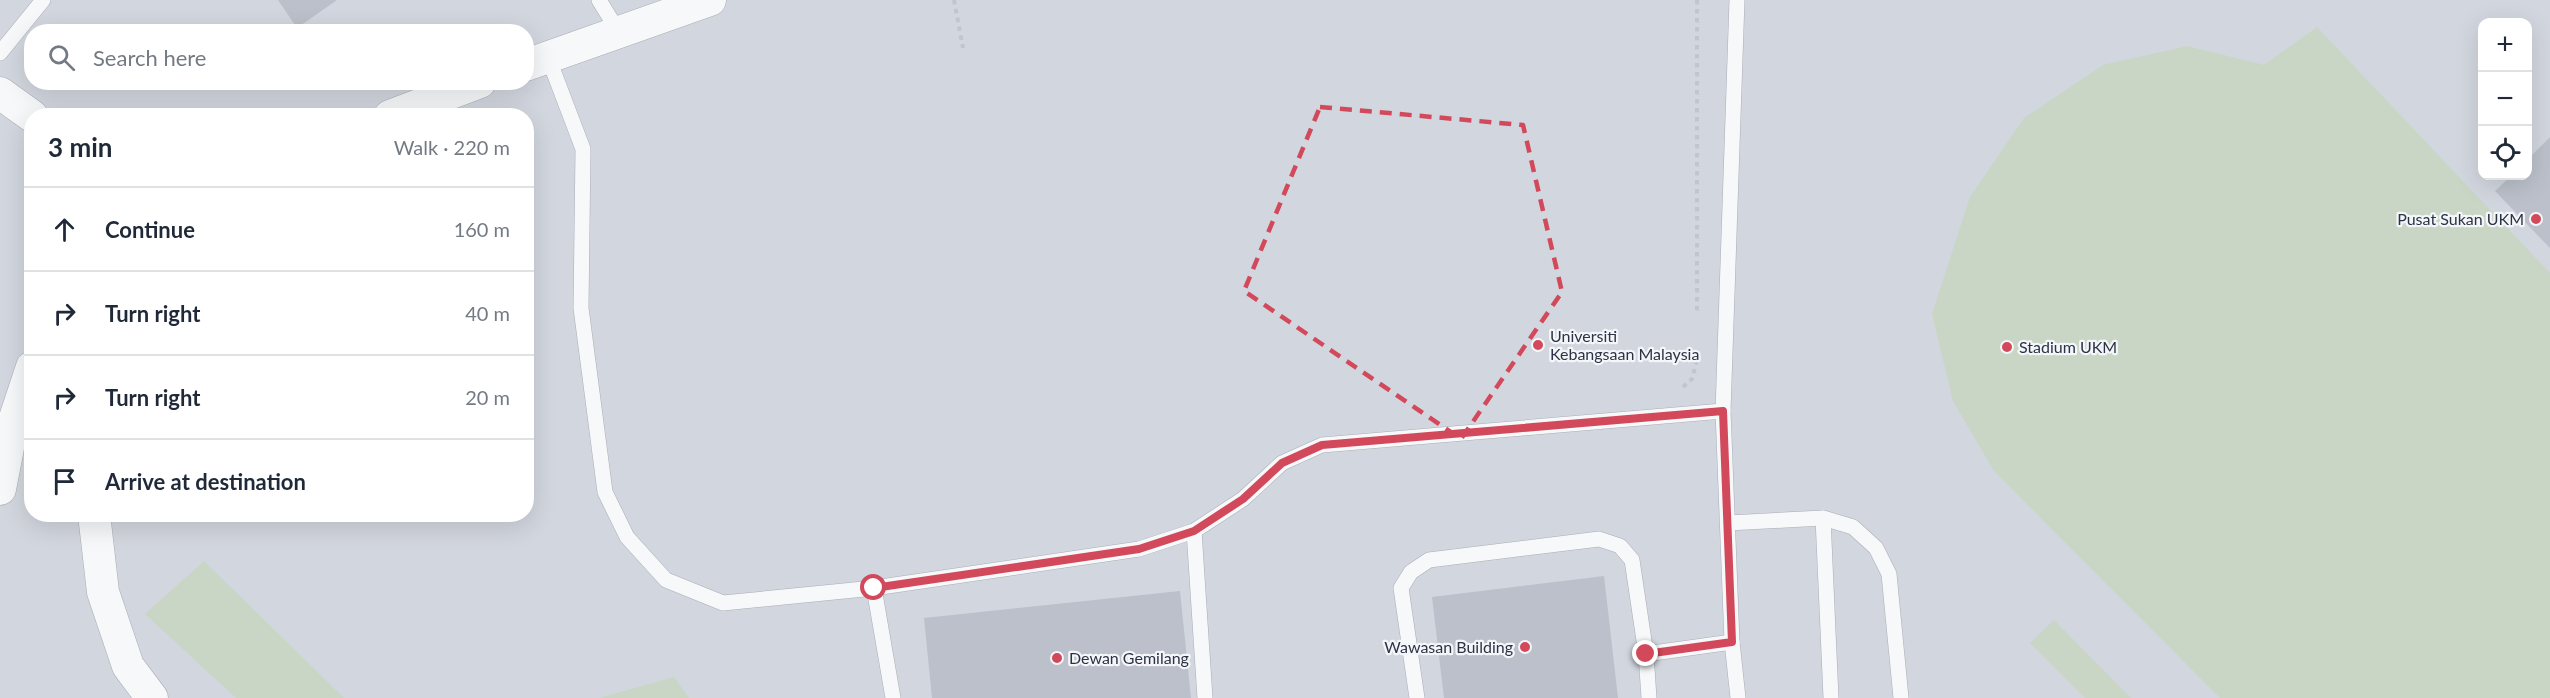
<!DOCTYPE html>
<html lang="en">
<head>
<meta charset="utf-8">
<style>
  :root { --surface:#fff; --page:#f6f6f7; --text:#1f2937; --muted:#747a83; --line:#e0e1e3 }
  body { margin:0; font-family:Lato,sans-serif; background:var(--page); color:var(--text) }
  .controls { position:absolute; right:18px; top:18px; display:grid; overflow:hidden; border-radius:12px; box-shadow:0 6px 24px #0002 }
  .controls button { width:54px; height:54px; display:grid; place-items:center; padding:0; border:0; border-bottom:2px solid var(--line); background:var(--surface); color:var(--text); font:30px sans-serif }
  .stop { position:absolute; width:18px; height:18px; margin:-14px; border:4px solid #d1495b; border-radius:50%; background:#fff }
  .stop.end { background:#d1495b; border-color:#fff; box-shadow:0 2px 6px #0008 }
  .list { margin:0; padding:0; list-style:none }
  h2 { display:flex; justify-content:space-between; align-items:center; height:78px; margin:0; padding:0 24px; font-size:26px }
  h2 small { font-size:20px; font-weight:400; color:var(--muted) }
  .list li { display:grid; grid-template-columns:39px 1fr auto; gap:18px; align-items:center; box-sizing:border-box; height:84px; padding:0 24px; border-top:2px solid var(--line) }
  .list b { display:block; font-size:22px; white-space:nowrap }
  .list em { font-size:20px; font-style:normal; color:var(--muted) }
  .icon { flex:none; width:33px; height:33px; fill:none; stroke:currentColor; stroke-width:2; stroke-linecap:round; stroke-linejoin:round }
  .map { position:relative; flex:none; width:2550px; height:698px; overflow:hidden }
  .search { position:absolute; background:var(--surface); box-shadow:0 6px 24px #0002; left:24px; top:24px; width:510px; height:66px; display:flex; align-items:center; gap:15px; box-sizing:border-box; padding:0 21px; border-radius:24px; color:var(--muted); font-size:22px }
  .panel { position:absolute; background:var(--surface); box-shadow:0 6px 24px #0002; left:24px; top:108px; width:510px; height:414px; border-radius:24px }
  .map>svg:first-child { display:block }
  .built { fill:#d2d6de; fill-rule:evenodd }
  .green { fill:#c9d6c5 }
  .building { fill:#bbc0ca }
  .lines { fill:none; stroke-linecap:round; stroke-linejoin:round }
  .service-casing { stroke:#a9aeb7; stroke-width:16 }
  .minor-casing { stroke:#a9aeb7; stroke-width:33 }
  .path { stroke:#c2c5cb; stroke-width:4; stroke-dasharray:4.5 4.5; stroke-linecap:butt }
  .service { stroke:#f7f8fa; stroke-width:15 }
  .minor { stroke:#f7f8fa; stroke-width:32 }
  .route { stroke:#d1495b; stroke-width:8 }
  .marked { fill:none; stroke:#d1495b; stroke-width:4.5; stroke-dasharray:12 8; stroke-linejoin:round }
  .poi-dot { fill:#d1495b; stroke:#f4f6f9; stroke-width:2 }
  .labels { text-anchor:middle; stroke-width:4.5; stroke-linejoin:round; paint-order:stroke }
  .poi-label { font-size:16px; fill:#2b3445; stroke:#f4f6f9; text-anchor:start }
</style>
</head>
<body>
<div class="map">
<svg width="2550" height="698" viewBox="0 0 2550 698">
  <rect width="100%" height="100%" fill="#e4e7ec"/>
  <!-- built -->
  <path class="built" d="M0,0h2550v698h-2550zM2482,22h46v154h-46zM32,32h494v50h-494zM32,116h494v398h-494z"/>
  <!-- green -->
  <g class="green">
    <path d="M2317,27l233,246v425h-330l-226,-227 -41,-70 -21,-87 38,-117 54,-79 79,-53 84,-19 77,19z"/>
    <path d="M204,561l140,137h-108l-91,-84z"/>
    <path d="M2054,620l77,78h-46l-55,-55z"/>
    <path d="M674,677l15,21h-90z"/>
  </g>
  <!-- building -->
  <g class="building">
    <path d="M278,0h59l-40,28z"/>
    <path d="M2550,137v111l-55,-57 16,-15h17v-17z"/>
    <path d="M1604,576l14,122h-174l-12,-101z"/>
    <path d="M1180,591l11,107h-259l-8,-80z"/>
  </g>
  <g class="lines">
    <!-- service casing -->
    <g class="service-casing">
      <g id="service">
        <path d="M599,0l19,31"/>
        <path d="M1737,0l-14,411 9,231 6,56"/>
        <path d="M0,53l43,-53"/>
        <path d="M548,57l35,92 -2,159 24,184 22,45 39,43 57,23 151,-15 265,-39 55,-18 49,-32 39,-36 40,-18 401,-34"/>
        <path d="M1823,518l8,180"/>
        <path d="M1728,523l95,-5 30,9 23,21 13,26 12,124"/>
        <path d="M1194,531l11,167"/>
        <path d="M874,588l19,110"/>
        <path d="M1417,698l-16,-110 10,-16 18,-12 170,-21 21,7 12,14 14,94"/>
        <path d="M1649,698l-3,-44 86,-12"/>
      </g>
    </g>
    <!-- minor casing -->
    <g class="minor-casing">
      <g id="minor">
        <path d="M526,65l184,-65"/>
        <path d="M0,93l32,23"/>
        <path d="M390,116l90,-34"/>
        <path d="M0,489l12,-62 20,-60"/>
        <path d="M94,514l9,78 25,74 24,32"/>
      </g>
    </g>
    <!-- path -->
    <g class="path">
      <path d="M954,0l9,48"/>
      <path d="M1697,0v311"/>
      <path d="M1683,387l9,-8 5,-19"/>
    </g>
    <!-- service -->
    <use href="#service" class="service"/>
    <!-- minor -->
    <use href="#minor" class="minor"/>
  </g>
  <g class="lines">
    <!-- route -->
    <path class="route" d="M874,588l265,-39 55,-18 49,-32 39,-36 40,-18 401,-34 9,231 -86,12"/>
  </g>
  <!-- marked area -->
  <path class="marked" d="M1320,107l203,18 39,167 -101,147 -217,-148z"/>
  <!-- markers -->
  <g class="poi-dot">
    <circle cx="2536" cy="219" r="6"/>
    <circle cx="1538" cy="345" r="6"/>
    <circle cx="2007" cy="347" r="6"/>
    <circle cx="1525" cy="647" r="6"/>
    <circle cx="1057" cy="658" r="6"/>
  </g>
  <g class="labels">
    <!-- poi labels -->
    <g class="poi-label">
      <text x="2524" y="225" text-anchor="end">Pusat Sukan UKM</text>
      <text x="1550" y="342">Universiti<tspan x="1550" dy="18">Kebangsaan Malaysia</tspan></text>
      <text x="2019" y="353">Stadium UKM</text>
      <text x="1513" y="653" text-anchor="end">Wawasan Building</text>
      <text x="1069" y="664">Dewan Gemilang</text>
    </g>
  </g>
</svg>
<div class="controls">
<button>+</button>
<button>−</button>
<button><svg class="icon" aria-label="locate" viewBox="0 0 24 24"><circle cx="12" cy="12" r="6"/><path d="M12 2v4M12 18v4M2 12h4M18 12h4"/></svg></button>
</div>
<div class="stop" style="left:874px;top:588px"></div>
<div class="stop end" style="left:1646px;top:654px"></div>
<div class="search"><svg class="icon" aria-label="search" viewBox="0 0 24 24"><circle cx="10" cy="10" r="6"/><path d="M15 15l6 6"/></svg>Search here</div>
<section class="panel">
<h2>3 min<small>Walk · 220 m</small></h2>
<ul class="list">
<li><svg class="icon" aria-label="ahead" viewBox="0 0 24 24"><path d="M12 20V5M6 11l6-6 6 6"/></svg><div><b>Continue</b></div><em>160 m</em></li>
<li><svg class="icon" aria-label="right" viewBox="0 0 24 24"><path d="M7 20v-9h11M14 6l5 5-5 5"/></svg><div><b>Turn right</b></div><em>40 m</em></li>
<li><svg class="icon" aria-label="right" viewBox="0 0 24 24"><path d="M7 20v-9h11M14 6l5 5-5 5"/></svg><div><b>Turn right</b></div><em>20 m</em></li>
<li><svg class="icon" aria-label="arrive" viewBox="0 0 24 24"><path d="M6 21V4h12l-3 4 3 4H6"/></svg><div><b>Arrive at destination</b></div></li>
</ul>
</section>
</div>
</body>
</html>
